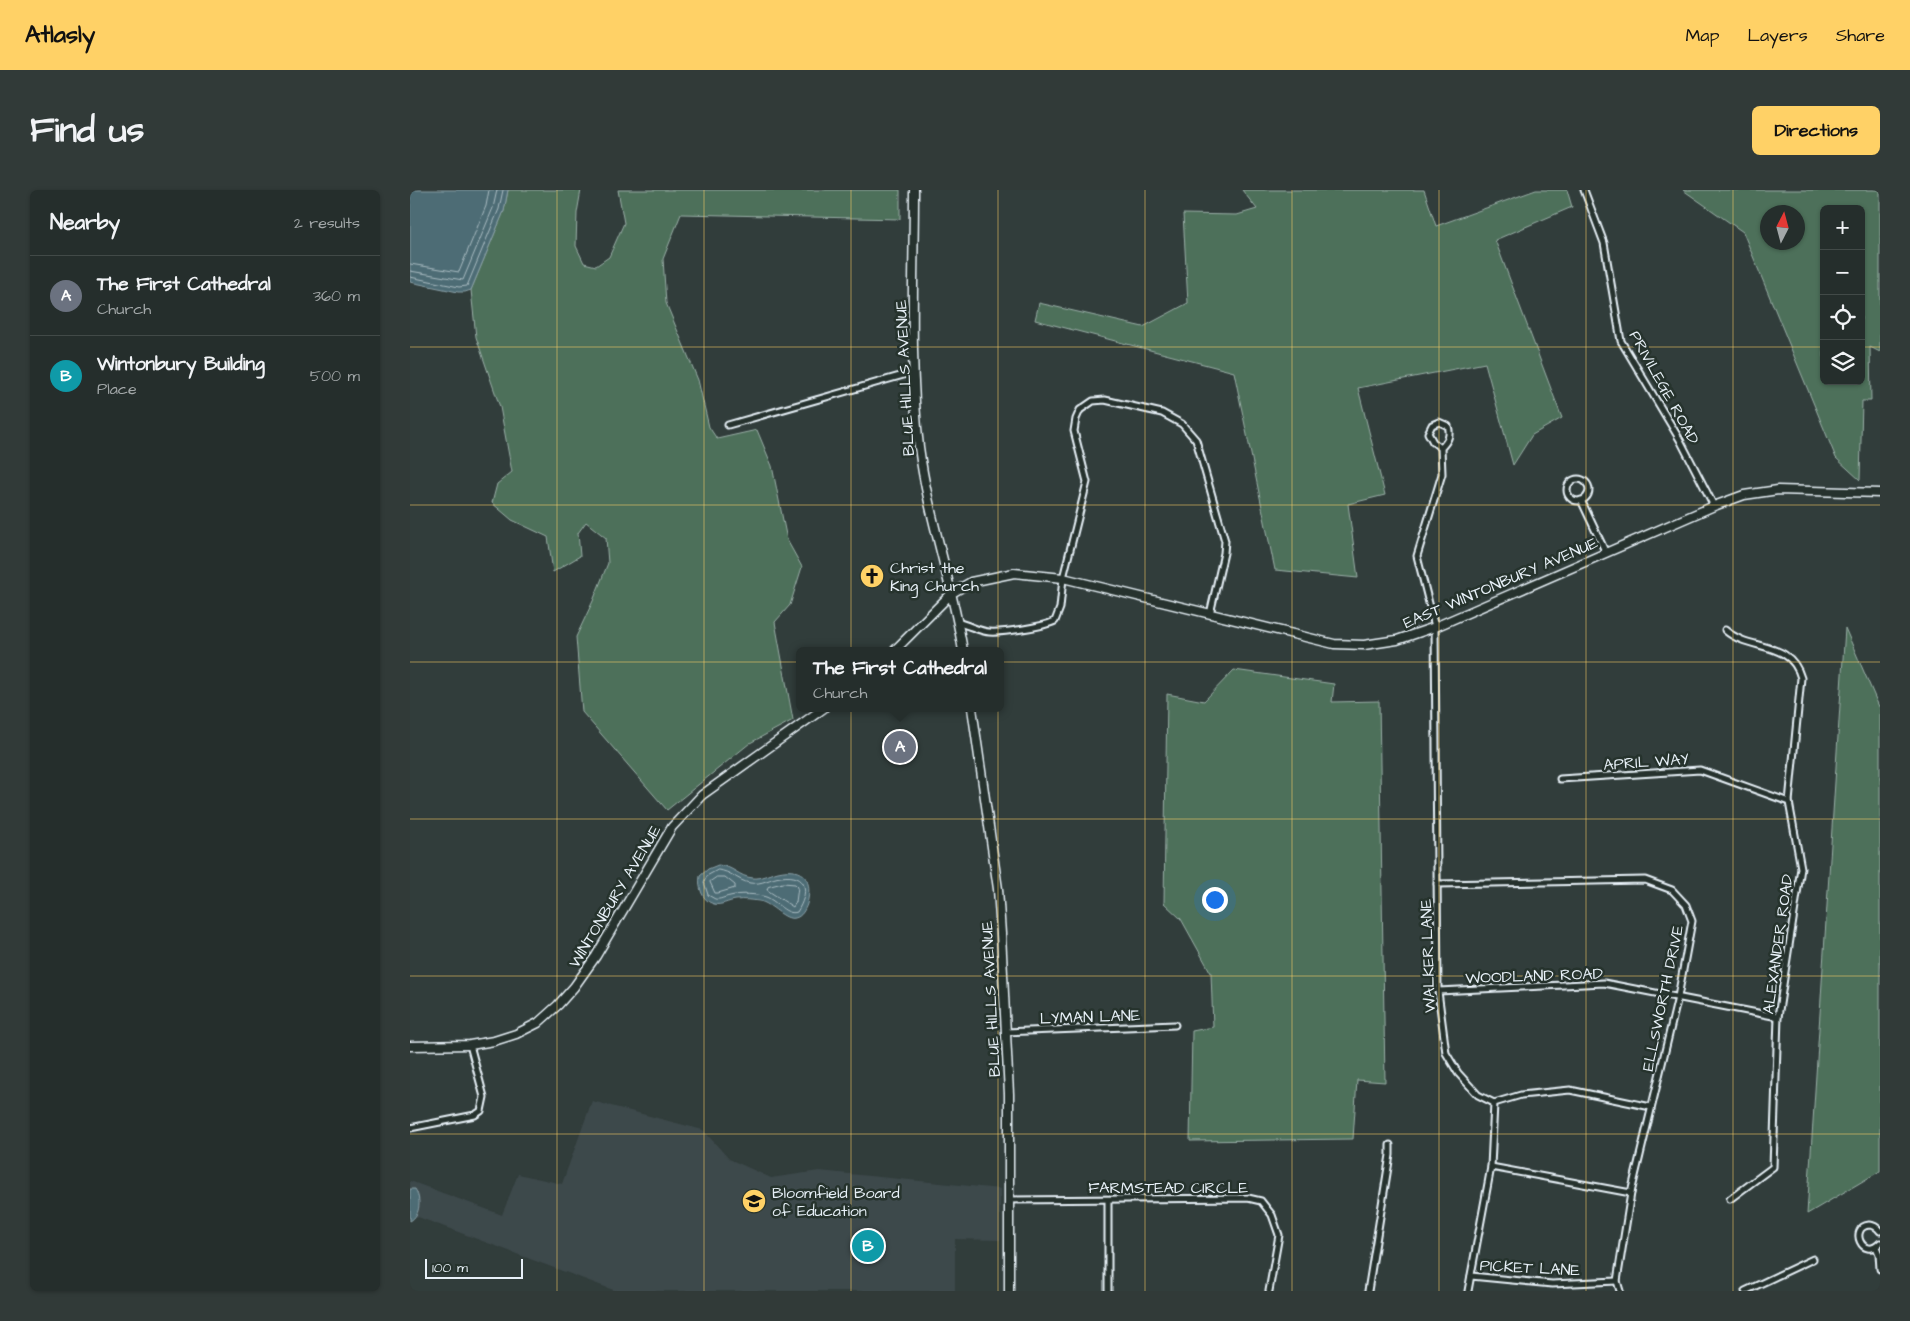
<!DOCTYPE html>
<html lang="en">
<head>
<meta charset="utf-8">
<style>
  :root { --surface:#252e2c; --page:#313a38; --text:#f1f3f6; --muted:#a3a8a9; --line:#424a48; --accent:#ffd166 }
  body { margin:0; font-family:"Architects Daughter",sans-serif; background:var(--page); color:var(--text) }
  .controls { position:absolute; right:15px; top:15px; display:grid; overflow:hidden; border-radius:8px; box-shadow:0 1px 4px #0004 }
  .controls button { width:45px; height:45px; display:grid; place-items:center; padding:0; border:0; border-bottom:1px solid var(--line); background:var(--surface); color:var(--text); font:25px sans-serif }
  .compass { position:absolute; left:1350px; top:15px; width:45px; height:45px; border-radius:50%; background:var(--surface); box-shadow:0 1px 4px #0004; rotate:6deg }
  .scale { position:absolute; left:15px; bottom:12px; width:98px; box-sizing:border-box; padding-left:5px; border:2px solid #e8f1f8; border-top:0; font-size:14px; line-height:18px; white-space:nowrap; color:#e8f1f8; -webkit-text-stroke:4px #26332d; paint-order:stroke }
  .you { position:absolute; left:804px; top:709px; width:18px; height:18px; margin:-12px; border:4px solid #fff; border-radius:50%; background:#1a73e8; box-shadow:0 0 0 8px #1a73e833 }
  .badge { display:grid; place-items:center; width:32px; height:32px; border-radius:50%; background:var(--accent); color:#fff; font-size:16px; font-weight:700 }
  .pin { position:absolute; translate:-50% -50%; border:2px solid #fff; box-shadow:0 1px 5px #0006 }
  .popup { position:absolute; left:386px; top:457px; width:208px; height:65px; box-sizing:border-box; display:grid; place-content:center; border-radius:8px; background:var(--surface); filter:drop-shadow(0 1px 4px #0005); font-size:16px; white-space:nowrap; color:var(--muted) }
  .popup b { font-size:19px; color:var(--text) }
  .popup::after { content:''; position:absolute; left:50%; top:100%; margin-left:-10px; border:10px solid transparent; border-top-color:var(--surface) }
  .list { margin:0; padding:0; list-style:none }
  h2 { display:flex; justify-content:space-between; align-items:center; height:65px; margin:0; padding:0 20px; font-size:21px }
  h2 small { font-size:16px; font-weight:400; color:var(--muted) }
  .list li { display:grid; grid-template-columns:32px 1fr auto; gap:15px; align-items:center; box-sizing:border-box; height:80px; padding:0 20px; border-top:1px solid var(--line) }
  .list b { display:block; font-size:19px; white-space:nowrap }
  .list p { margin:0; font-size:16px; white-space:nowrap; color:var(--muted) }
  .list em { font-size:16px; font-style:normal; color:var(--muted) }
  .icon { flex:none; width:28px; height:28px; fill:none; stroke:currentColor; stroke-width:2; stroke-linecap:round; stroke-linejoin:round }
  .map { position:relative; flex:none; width:1470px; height:1101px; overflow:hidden; border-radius:8px }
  header { display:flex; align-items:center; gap:30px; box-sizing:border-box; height:70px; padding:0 25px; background:var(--accent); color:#111 }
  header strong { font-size:24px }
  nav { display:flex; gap:28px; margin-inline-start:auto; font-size:18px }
  .intro { display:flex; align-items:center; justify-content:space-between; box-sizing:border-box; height:120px; padding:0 30px }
  h1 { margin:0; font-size:35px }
  .button { padding:12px 22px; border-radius:8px; background:var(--accent); color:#111; font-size:18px; font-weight:700 }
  main { display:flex; gap:30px; padding:0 30px }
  aside { flex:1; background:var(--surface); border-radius:8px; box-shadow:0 1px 4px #0004 }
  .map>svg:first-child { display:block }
  .built { fill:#3e494c }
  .green { fill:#4e705a; stroke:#9bb0a9; fill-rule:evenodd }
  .water { fill:#4d6c74; stroke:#8ba1a9 }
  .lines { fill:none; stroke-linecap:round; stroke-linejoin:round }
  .shore { stroke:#aabcc3; stroke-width:1 }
  .street-casing { stroke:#e8f1f8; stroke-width:9 }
  .secondary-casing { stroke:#e8f1f8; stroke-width:11 }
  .street { stroke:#26332d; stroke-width:5 }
  .secondary { stroke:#26332d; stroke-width:8 }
  .grid { fill:none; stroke:#ffd166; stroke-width:1; stroke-opacity:0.55 }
  .labels { text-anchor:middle; stroke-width:5; stroke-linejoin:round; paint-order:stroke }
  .street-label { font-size:16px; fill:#e8f1f8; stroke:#26332d }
  .poi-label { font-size:16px; fill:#e8f1f8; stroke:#26332d; text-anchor:start }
</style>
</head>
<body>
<header>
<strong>Atlasly</strong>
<nav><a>Map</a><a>Layers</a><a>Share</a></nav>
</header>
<div class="intro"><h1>Find us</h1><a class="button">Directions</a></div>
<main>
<aside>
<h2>Nearby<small>2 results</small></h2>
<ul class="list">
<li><span class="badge" style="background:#6b7280">A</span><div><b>The First Cathedral</b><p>Church</p></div><em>360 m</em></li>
<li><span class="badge" style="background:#0f9aa8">B</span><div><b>Wintonbury Building</b><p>Place</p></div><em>500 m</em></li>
</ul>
</aside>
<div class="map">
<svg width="1470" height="1101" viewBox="0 0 1470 1101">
  <rect width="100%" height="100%" fill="#313d3b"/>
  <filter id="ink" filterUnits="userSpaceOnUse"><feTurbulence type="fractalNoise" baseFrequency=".02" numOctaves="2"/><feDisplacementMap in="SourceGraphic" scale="10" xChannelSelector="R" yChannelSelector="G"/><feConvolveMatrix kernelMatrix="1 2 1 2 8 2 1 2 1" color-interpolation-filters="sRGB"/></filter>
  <g filter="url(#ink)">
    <!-- built -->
    <path class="built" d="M182,911l111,29 26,29 42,19 48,-7 181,18v51l-45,-1v52h-339l-206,-77v-33l92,34 16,-41 44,10z"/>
    <!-- green -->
    <g class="green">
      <path d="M98,0h73l-4,23 -1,33 8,17 12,3 13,-9 15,-34 -6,-33h282v29l-219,-5 -18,45 3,44 32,77 11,47 8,12 40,-9 15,36 15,74 15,27 -12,38 -15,17 18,98 -43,23 -83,67 -85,-98 -6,-75 17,-36 15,-38 -2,-25 -20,-16 -8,11 2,23 -27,16 -5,-35 -36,-17 -20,-17 5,-19 15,-12 -12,-65 -24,-70 -5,-47 33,-79z"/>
      <path d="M832,0h182l12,36 100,-36h31l5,17 -77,33 67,178 -30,17 -19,30 -28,-102 -127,25 27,107 -37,9 10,74 -83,-8 -41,-198 -199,-52 4,-17 104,24 45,-24 -5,-89 54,1 20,-6z"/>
      <path d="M1273,0h197v162l-10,-5 1,54h-9l-2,79 -24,-22 -93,-226zM1414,19h37v172h-37zM1358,22h30v30h-30z"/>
      <path d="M1435,438l35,81v462l-73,43z"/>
      <path d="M824,480l100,14 -2,18 47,-1 6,381 -28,-2 -4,59 -163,2 2,-110 21,-4 -2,-54 -30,-54 -17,-16 3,-209 37,7z"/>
    </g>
    <!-- water -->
    <g class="water">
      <path d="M0,0h98l-4,21 -33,79 -6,2h-7l-48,-10z"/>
      <path d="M308,675c15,1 21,12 35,13 8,1 17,-4 25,-6 27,-6 35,9 29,32 -2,6 -6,13 -12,14 -11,3 -23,-15 -36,-17 -8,-1 -16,-2 -23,-1 -8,1 -15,6 -22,4 -12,-3 -16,-17 -14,-28l8,-7z"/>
      <path d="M0,999h5c6,9 6,26 -5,32z"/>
    </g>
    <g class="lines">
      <!-- shore -->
      <g class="shore">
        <path d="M0,74l49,8 27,-66 3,-16"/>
        <path d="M0,81l53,9 30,-72 4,-18"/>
        <path d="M0,87l49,10 8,-1 32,-77 4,-19"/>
        <path d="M308,680c13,1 20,11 32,13 12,2 20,-5 31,-6 28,-4 28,16 16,35 -11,4 -20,-11 -31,-15 -10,-3 -25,-4 -36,-1 -6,1 -10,4 -15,3l-7,-4 -4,-13 3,-6z"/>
        <path d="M307,687h8l10,8v3l-17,5h-3l-5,-11z"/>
        <path d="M373,693l12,1 3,3 -2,15 -3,5 -26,-17 1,-3z"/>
      </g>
      <!-- street casing -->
      <g class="street-casing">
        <g id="street">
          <path d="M1174,0l20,53 17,98 59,99 34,66"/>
          <path d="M318,235l186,-53"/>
          <path d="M1031,258l-8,-6 -5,-9 4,-8 7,-3 9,4c3,9 0,15 -7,22l1,26 -25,82 18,71 3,364 8,62 12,20 20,22 16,8 27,-8 49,-5 81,17"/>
          <circle cx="1168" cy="300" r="11"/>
          <path d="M1171,310l25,53"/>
          <path d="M549,433c9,2 23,9 30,9 13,1 54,-5 66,-11l5,-13 3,-30 24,-96 -13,-51 2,-12 4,-9 13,-9 12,-1 57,13 20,11 14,16 29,101 -1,12 -14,61"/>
          <path d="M1315,440c25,22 65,9 76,48l-12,124 12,66 -23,149 -5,150 -43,32"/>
          <path d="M1150,589l140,-9 89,32"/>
          <path d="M1027,694l208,-4 27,10 14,15 6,16 -14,76 -47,196 -14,88 3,10"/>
          <path d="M1028,801l166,-8 174,34"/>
          <path d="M596,842l169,-7"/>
          <path d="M0,938l65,-13 6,-4 3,-14 -14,-52"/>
          <path d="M1081,977l140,26"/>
          <path d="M599,1010l239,-2 13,3 11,14 7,20 -10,56"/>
          <path d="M1470,1041c-3,-4 -6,-6 -11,-6 -20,2 -7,36 11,18"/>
          <path d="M1466,1057l3,7 1,15"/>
          <path d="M1061,1086l81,8 65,-3"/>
          <path d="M698,1101v-91"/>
          <path d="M958,1101l22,-136v-10"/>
          <path d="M1058,1101l23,-124 3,-64"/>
          <path d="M1335,1101l68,-32"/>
        </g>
      </g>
      <!-- secondary casing -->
      <g class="secondary-casing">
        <g id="secondary">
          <path d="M504,0c0,85 -5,173 5,257 9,69 33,135 44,204"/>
          <path d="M484,461l58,-58 19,-11 43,-9 49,5 271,66 30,1 33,-5 38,-13 279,-121 30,-11 34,-5 102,3"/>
          <path d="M562,518l26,181 3,45 8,160v197"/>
          <path d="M0,856l60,-1 24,-4 22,-7 22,-11 20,-18 16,-18 22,-31 76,-129 30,-32 122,-87"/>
        </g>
      </g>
      <!-- street -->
      <use href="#street" class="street"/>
      <!-- secondary -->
      <use href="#secondary" class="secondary"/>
    </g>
  </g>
  <!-- grid -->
  <path class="grid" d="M147,0v1101M294,0v1101M441,0v1101M588,0v1101M735,0v1101M882,0v1101M1029,0v1101M1176,0v1101M1323,0v1101M0,157h1414M1451,157h19M0,315h1470M0,472h1470M0,629h1470M0,786h1470M0,944h1470"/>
  <!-- icons -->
  <defs>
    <g id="church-disc" transform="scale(1.25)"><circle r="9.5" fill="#ffd166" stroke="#26332d"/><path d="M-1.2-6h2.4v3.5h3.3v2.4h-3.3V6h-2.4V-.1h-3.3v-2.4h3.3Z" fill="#111"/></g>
    <g id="school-disc" transform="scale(1.25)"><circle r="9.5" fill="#ffd166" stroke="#26332d"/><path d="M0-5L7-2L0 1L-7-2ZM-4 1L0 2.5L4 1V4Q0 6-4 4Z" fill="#111"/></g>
  </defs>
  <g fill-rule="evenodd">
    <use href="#church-disc" x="462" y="386"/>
    <use href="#school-disc" x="344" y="1011"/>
  </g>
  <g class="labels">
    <!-- street labels -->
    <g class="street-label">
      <text transform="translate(494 188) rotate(-93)" y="6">BLUE HILLS AVENUE</text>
      <text transform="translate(1255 197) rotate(61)" y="6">PRIVILEGE ROAD</text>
      <text transform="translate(1090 392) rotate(-23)" y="6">EAST WINTONBURY AVENUE</text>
      <text transform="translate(1236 571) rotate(-4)" y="6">APRIL WAY</text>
      <text transform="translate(204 706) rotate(-59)" y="6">WINTONBURY AVENUE</text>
      <text transform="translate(1367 754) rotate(-82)" y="6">ALEXANDER ROAD</text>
      <text transform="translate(1017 766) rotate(-92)" y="6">WALKER LANE</text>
      <text transform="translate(1124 785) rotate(-2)" y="6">WOODLAND ROAD</text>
      <text transform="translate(1252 808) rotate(-78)" y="6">ELLSWORTH DRIVE</text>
      <text transform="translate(580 809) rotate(-93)" y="6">BLUE HILLS AVENUE</text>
      <text transform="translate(680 826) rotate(-2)" y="6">LYMAN LANE</text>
      <text x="758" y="1003">FARMSTEAD CIRCLE</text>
      <text transform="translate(1120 1077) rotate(3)" y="6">PICKET LANE</text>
    </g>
    <!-- poi labels -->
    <g class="poi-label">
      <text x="480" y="383">Christ the<tspan x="480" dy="18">King Church</tspan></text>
      <text x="362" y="1008">Bloomfield Board<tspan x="362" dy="18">of Education</tspan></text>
    </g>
  </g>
</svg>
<div class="controls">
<button>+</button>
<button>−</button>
<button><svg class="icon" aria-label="locate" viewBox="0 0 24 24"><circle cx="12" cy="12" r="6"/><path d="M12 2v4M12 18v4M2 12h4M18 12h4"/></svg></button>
<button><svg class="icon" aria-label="layers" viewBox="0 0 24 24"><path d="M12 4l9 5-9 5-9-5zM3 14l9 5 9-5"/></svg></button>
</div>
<svg class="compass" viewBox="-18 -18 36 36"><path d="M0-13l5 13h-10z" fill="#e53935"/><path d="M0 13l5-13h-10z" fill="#a3a8a9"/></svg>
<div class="scale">100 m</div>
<div class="you"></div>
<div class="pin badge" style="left:490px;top:557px;background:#6b7280">A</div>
<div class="popup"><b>The First Cathedral</b>Church</div>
<div class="pin badge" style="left:458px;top:1056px;background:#0f9aa8">B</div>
</div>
</main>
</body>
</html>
